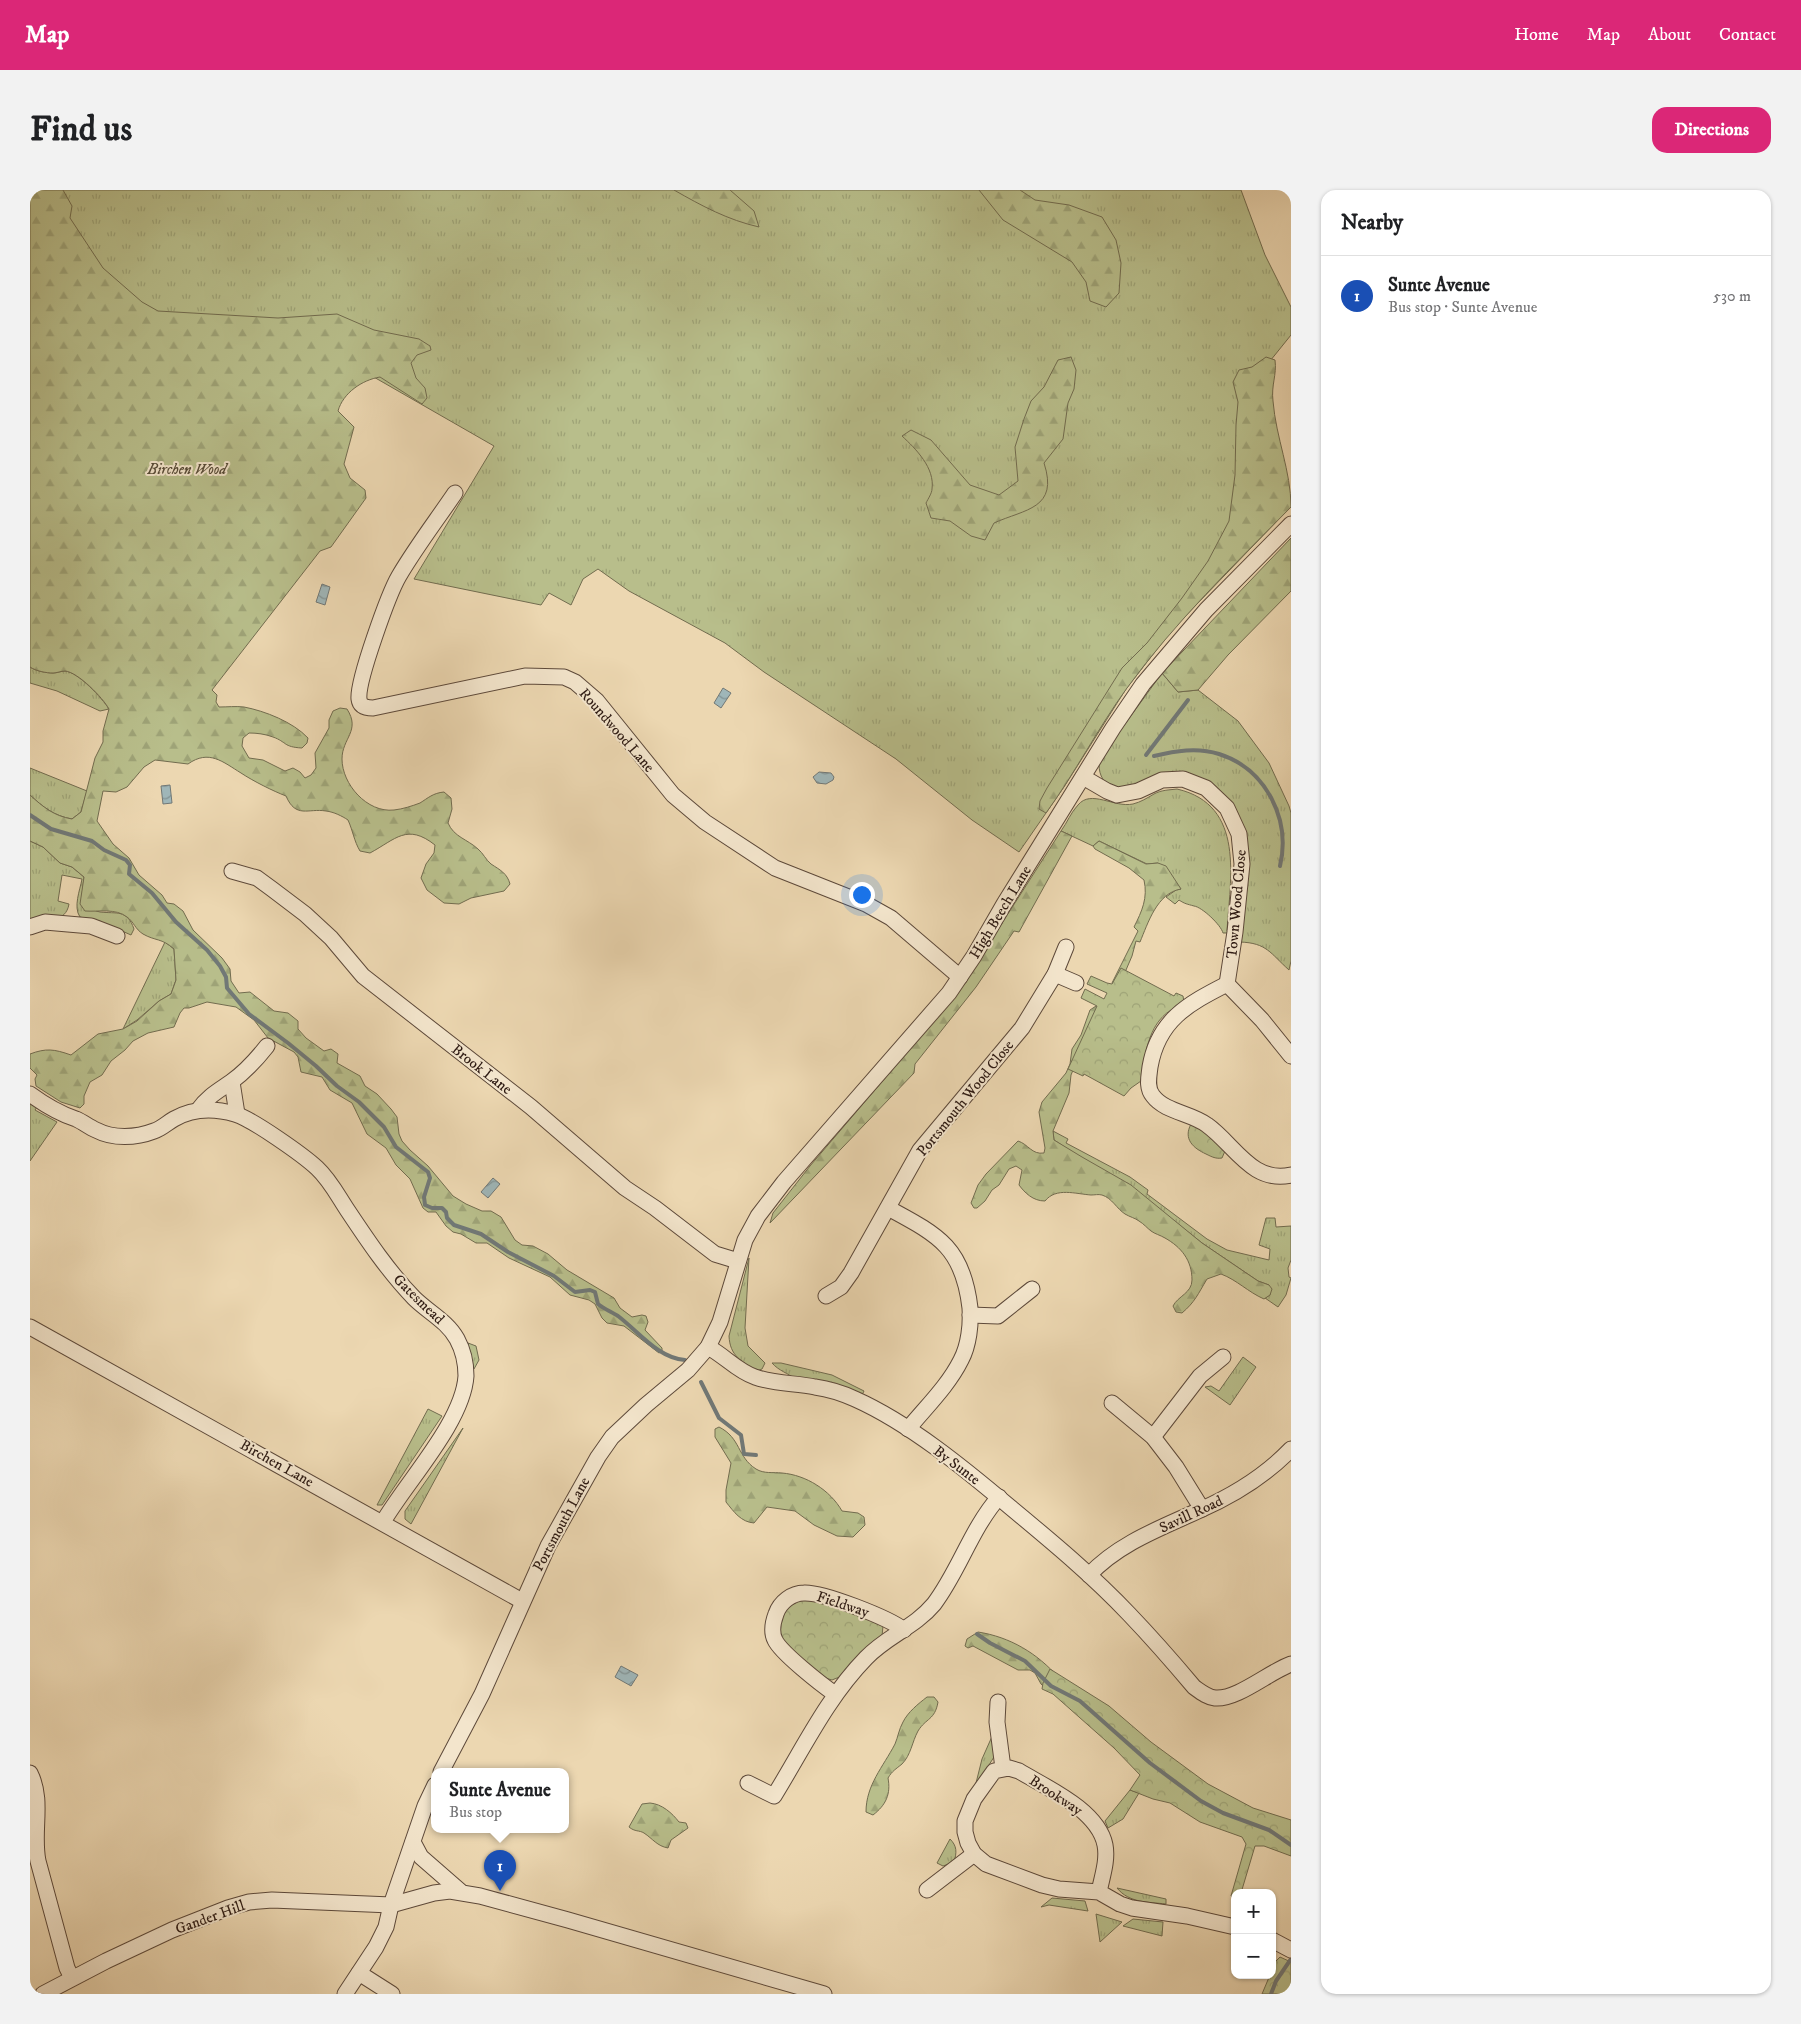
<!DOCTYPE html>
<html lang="en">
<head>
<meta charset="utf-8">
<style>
  :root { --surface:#fff; --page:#f2f2f2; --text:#202124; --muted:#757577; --line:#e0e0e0; --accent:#db2777 }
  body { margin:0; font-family:"IM FELL DW Pica",serif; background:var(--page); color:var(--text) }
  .controls { position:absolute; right:15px; bottom:15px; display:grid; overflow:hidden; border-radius:10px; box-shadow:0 1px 4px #0004 }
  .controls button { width:45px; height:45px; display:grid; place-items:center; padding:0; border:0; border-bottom:1px solid var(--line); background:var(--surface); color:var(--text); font:25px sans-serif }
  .you { position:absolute; left:831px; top:704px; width:18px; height:18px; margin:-12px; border:4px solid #fff; border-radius:50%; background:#1a73e8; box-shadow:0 0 0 8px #1a73e833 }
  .badge { display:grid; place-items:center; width:32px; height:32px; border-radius:50%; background:var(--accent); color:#fff; font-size:16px; font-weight:700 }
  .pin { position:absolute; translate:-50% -41px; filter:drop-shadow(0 1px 2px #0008) }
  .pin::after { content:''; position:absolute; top:26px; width:18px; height:15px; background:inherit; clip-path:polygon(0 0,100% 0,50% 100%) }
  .popup { position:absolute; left:401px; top:1578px; width:138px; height:65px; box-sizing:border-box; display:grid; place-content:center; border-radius:10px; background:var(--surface); filter:drop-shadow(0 1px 4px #0005); font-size:16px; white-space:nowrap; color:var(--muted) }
  .popup b { font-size:19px; color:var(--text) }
  .popup::after { content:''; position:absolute; left:50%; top:100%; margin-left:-10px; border:10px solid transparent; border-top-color:var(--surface) }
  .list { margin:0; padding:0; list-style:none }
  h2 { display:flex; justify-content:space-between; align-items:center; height:65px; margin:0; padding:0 20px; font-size:21px }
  h2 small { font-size:16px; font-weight:400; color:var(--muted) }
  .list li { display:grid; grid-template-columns:32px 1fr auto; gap:15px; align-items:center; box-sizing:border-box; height:80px; padding:0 20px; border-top:1px solid var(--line) }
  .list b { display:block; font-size:19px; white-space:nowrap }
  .list p { margin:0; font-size:16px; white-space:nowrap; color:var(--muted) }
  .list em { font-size:16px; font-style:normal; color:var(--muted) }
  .map { position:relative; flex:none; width:1261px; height:1804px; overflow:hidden; border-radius:15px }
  header { display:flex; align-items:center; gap:30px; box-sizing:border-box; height:70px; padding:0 25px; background:var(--accent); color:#fff }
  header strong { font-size:24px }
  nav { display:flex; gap:28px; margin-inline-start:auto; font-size:18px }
  .intro { display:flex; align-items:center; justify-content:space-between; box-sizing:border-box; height:120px; padding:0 30px }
  h1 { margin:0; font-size:35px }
  .button { padding:12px 22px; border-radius:15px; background:var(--accent); color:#fff; font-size:18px; font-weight:700 }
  main { display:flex; gap:30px; padding:0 30px }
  aside { flex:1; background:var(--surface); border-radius:15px; box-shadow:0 1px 4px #0004 }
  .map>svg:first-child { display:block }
  .grass { fill:url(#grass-tufts); stroke:#726c4f }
  .forest { fill:url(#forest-firs); stroke:#726c4f }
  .park { fill:url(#park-crowns); stroke:#726c4f }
  .water { fill:url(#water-waves); stroke:#717876 }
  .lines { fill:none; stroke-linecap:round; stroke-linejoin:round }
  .stream { stroke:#717876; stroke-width:4 }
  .minor-casing { stroke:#5d493a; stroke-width:17 }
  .minor { stroke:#f3e5cc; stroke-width:15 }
  .labels { text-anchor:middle; stroke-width:4; stroke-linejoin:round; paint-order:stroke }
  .park-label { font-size:15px; font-style:italic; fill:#574b37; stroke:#f3e5cc }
  .street-label { font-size:15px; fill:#2d1a13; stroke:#f3e5cc }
</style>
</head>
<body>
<header>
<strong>Map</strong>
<nav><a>Home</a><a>Map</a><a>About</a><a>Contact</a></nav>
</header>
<div class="intro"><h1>Find us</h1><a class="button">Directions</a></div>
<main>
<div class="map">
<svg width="1261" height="1804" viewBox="0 0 1261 1804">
  <defs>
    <pattern id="grass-tufts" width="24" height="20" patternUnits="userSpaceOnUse" patternTransform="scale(1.25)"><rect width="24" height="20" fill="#b8be8b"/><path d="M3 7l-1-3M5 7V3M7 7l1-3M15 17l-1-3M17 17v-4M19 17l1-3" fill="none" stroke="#9ea377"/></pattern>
    <pattern id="forest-firs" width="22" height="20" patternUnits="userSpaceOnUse" patternTransform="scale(1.25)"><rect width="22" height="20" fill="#b8be8b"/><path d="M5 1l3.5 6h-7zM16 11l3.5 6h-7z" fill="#9ea377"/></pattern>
    <pattern id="park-crowns" width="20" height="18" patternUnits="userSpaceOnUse" patternTransform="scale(1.25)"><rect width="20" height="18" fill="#b8be8b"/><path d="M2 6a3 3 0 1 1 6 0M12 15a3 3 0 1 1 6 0" fill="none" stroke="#9ea377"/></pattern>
    <pattern id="water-waves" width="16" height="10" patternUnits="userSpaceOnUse" patternTransform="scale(1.25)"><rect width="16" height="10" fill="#9fb6b8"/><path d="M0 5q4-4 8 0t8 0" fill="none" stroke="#829394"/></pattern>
  </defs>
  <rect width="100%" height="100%" fill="#ecd7b1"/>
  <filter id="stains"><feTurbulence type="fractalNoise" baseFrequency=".004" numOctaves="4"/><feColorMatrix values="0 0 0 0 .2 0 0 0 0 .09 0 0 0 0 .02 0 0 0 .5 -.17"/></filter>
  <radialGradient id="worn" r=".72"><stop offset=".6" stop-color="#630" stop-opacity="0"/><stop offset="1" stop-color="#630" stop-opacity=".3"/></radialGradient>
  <!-- grass -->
  <g class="grass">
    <path d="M19,0h1192l24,65 26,52v28l-29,36 15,150 -105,109 -46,59 -62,98 -45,65 -47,-32 -76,-61 -132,-87 -39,-29 -96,-52 -31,-22 -15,10 -12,26 -22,-12 -8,12 -127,-26 80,-133 -122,-70 -221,-63 -49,-42z"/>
    <path d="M0,477c6,4 16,6 23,6 4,0 8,-2 12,-2 13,1 37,27 44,38l-9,2 -43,-20 -27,-8z"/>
    <path d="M1132,483l16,19 20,-2 40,31 31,42 20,43 2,7v148l-2,9c-19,-17 -22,-27 -49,-28l8,-85 -31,-68c-24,-2 -50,-6 -74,-6 -10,0 -18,6 -27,4 -12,-2 -17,-11 -17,-23l10,-18z"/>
    <path d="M0,578l57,23 -6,21 -9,7c-18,-3 -29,-12 -42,-24z"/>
    <path d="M1147,599c69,16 53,90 50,142l3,2h-7c-2,-8 -21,-26 -29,-27 -7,-2 -9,-2 -15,-6l-4,4 -9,-7 10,-7 5,-1 -23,-26 -11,1 -48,-23 -6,5 -32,-15c6,-8 10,-19 17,-26 13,-16 36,3 55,-1 8,-2 14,-6 21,-10 7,-4 15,-4 23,-5z"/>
    <path d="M0,651l13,6 17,16 12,4 12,10 -3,27c5,3 13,7 19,8 17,2 27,-3 34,17l-3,6 -27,-12 -24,-6c-7,-10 0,-27 2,-38l-20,-4 -4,26 11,3c-3,19 -23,16 -39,18z"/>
    <path d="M135,752l9,7 2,31 -5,14 -12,7 -22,19 -14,9z"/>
    <path d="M0,913l7,4 -2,3 22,12 -27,39z"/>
    <path d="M1023,941l15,8 -2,4 64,34 18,13 -1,4 60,45 20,11 42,10 1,-11 -11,-4 7,-27h9l1,9 15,-1v34l-3,8 1,9 2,1 -5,17 -8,12 -13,-9 5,-3 -1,-10 -11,-4 -56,-38 -48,-38 -100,-65z"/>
    <path d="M719,1068l-4,70 3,18 17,17 -3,6 -5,2c-16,-10 -27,-15 -28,-35z"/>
    <path d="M438,1153l8,3 3,14 -5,9h-2z"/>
    <path d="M1213,1167l13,10 -26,38 -25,-18 6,-1 8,5z"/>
    <path d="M742,1173h9l51,12 32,16 -2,4 -67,-16c-7,-6 -16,-8 -23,-16z"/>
    <path d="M398,1219l14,7 -60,89h-5z"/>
    <path d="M433,1238l-52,96 -6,-5v-8z"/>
    <path d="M964,1542v25l-19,30 7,-28z"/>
    <path d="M1100,1600l9,3 -16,26 -15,9 -3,-7z"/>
    <path d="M920,1649c7,7 7,13 4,23l-11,4 -6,-3z"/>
    <path d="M1087,1698l49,11v5c-18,-2 -37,-1 -49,-16z"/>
    <path d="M1022,1708l33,3 3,10 -39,-6 -8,2z"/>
    <path d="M1066,1724l26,8 -22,20z"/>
    <path d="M1103,1729l30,3 -1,14 -39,-10z"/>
  </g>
  <!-- forest -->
  <g class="forest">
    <path d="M0,0h33l9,16 -2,12 33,50 39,34 16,9 120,7 59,-4 37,16 45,9 11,7 1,4 -14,5 -6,8 5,15 9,10 2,10 -5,6 -42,-27c-18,3 -37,16 -42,34l16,16 -10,37 6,14 15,12 1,8 -35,49 -11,4 -108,139 5,5 -1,7 3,5c8,0 17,-1 25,0 21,4 49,15 64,31l-1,5 -5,5c-19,-1 -15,-6 -29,-11 -8,-3 -16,-4 -24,-4l-6,5 -1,8 7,12 14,2 22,11 8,-3 7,4 5,6 6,-3 5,-7 -1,-15 14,-25v-8l4,-9 7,-3 7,1c14,22 -5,29 -5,50 0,25 25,54 52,51 9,-1 18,-4 26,-7 8,-5 13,-10 24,-11l7,6 1,11 -4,14c6,14 19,16 30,26 5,4 8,11 13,15 9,6 16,9 19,20l-6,7 -33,7 -12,6 -15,-1 -17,-13 -6,-12 5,-14 8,-11 1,-8c-28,-22 -39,-6 -65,8l-10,-2c-6,-10 -7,-20 -12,-31 -6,-4 -14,-8 -22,-9 -18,-3 -30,8 -40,-15 -13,-5 -33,-15 -45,-23 -18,-11 -32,-24 -53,-9l-33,-4 -11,7 -17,20 -11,5 -13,-1 -6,30 16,23 16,14 10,17 23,20 5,8 7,1 9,7 10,19 29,28 8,11 1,12 8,12 11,-1 24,19 14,2 10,8v8l8,9 18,13 7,-2 7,5 -1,9 23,13 5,10 12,8 14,15 6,8 2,17 3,7 8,9 18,16 25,30 13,8 16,7h9l10,6 14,23 7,5 11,1 15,8 19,16 47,28 6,10 12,9 10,-2 4,1 2,6 -3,8 17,18v3l-3,2 -35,-27 -17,-3 -5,-5 -7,-14 -6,-4 -19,-5 -20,-18 -41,-19 -22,-15h-11l-15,-9 -8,-2 -7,-6 -10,-14h-8l-5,-4 -13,-29 -14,-14 -10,-17 -19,-14 -15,-31 -22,-13 -8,-13 -21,-5 -3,-15 -4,-5 -26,-14 -14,-18 -18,-13 -29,-5 -18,6h-5l-4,5 -6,14 -26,6 -15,8 -8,9 -14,11 -9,14 -12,7 -6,14v8l-4,4 -19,-6 -25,-16 -1,-7 2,-4 -7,-7v-14c16,-6 24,-5 41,1l27,-21 25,-5 14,-8 22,-20 12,-7 5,-14 -2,-31c-12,-11 -19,-8 -31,-15 -8,-5 -9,-12 -16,-17 -11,-9 -29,-5 -42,-6l-5,-7 4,-27 -12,-10 -12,-4 -17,-16 -13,-6v-46c13,12 24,21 42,24l9,-7 14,-54 8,-16v-11l6,-22c-6,-11 -31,-37 -44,-38 -4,0 -8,2 -12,2 -7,0 -17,-2 -23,-6z"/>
    <path d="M644,0h56l24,21 5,16c-31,-7 -57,-21 -85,-37z"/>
    <path d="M949,0h41l15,10 34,5 33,12 14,23 5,23 -2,30 -13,14 -16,-6 -4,-19 -14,-20 -69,-42z"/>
    <path d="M1041,167l5,13 -2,19 -6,14 -5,36 -19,24c15,46 -19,46 -50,60l-9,17 -14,-4 -21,-15 -19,-3 -5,-15c2,-4 6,-10 6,-14 3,-21 -16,-40 -30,-53l9,-6 20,10 39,45 29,10 19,-14 -3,-34 9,-28 7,-18 13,-14 14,-27z"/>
    <path d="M1236,167l9,3c2,15 -4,25 -2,41 3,37 18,70 18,106 -57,58 -116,115 -164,181 -29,40 -52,85 -81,125l-7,-4 1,-8 7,-13 75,-120 25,-25 35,-45 26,-37 21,-40 6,-46 1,-50 2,-23 -5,-20 6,-12 13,-3z"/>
    <path d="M1261,348v53l-63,64 -30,35 -20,2 -16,-19z"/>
    <path d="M1031,641l11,5 -53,96 -5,-1 -38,56 -61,77 -1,9 -144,150 3,-10 37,-47 146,-171z"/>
    <path d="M1069,651l47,23 12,-1 8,3 15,23c-24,4 -33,34 -41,53l-4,-1 -4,15 -12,28 -5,1 -3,-2 26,-52 -4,-4c8,-16 14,-29 10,-47l-15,-12 -34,-19 -2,-3z"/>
    <path d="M1066,816l3,1 -28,68 -2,18 -16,38 1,9 28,17 49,28 71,58 56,38 11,4 3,4 -2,6 -6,4c-16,-7 -27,-19 -43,-25l-14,5c-9,15 -12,23 -25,34l-6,-1 -3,-6c5,-10 19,-13 19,-26 0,-20 -11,-33 -27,-42 -5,-3 -10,-4 -14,-7 -4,-3 -7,-7 -12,-10 -4,-3 -9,-4 -14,-7 -8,-5 -13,-16 -23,-19 -4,-1 -7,0 -11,0 -15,-1 -35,-8 -46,6 -12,0 -20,-8 -26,-16l3,-15 -6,-4 -7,3 -10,16 -7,5 -7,11 -8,7h-3l-3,-5 7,-18 8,-11 32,-33c10,3 14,14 26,12l1,-5 -6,-36 3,-10 24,-29 4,-9 2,-15 9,-14 9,-25z"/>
    <path d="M689,1237c22,11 18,30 37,42 8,5 17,3 26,4 24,2 48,17 60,38l16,2 6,4 1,8 -12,12 -16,-1 -23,-11 -19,-14 -28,-4 -13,16c-13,-1 -20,-11 -28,-21v-12l5,-27 -16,-26v-8z"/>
    <path d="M948,1442c32,5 59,21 81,46l-15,9 -3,-3 -6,-11 -5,-3h-12l-45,-24 -5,2 -3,-2 2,-7z"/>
    <path d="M897,1507h7l4,5c-3,18 -12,16 -20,29 -6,11 -7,24 -16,33 -6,5 -10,7 -14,14 3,16 -2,27 -15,37l-7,-3c0,-27 17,-45 29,-68 3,-7 4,-15 8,-22 5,-10 15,-18 24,-25z"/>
    <path d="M620,1613c12,1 22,10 29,19l7,1 2,5 -17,12 -3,8c-11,-2 -15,-9 -24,-15 -5,-3 -9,-1 -15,-6l13,-23z"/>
  </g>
  <!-- park -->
  <g class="park">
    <path d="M1091,778l53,28 2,-3 7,3 1,6c-4,3 -9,5 -13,8 -24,15 -26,47 -30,71l-10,7 -7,8 -40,-22 -1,2 -15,-7 29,-63 -16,-8 4,-9 19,10 3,-6 -20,-9 4,-8 16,7 5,1z"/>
    <path d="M1161,934l12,4 22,23 -3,7c-6,1 -10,-1 -16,-4 -13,-6 -23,-15 -15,-30z"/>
    <path d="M772,1410h12l65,22 4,4 -1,10 -40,40 -10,4 -13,-4 -37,-36c-7,-17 3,-35 20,-40z"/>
    <path d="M1020,1479l59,37 42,36 57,42 45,24 38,12v36l-27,-10h-9l-14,47h-6v4l-4,-1 15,-52 -4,-7 -42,-15 -30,-19 -17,-4 -23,-9 10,-15 -26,-27 -61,-54 -11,-5 1,-6z"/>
    <path d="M1250,1767l11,5v32h-29l8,-19h2l3,-13z"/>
  </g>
  <!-- water -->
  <g class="water">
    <path d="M292,394l8,3 -5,18 -9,-3z"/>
    <path d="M693,498l8,5 -10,15 -7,-5z"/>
    <path d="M789,582l12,1 3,4 -1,3 -7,4 -9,-1 -4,-6z"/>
    <path d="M140,595l2,18 -9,1 -2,-18z"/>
    <path d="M463,988l7,6 -12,14 -7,-6z"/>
    <path d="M591,1476l17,9 -7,11 -16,-9z"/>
  </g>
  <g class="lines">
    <!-- stream -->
    <g class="stream">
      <path d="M1116,565l42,-55"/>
      <path d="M1124,566c21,-5 43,-9 65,-2 47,15 72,65 61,112"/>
      <path d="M0,625l21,14 41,12 12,9 22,10 4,5 -1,9 23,19 24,29 31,28 13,16 6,11 1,11 22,26 39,29 28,23 21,20 22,16 25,25 12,20 32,25 2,6 -6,19 1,8 7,3h10l4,4 1,6 7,7 27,9 27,18 46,24 21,16 15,-2 5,2 3,12c6,5 14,8 20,12 21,16 40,42 67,44"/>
      <path d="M671,1192l18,36 22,17 3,19 12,1"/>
      <path d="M947,1444l13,9 35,18 26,25 29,15 70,62 51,38 22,12 46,17 22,15"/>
      <path d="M1241,1804l5,-13 15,-22"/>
    </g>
    <!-- minor casing -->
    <g class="minor-casing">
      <g id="minor">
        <path d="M425,303c-19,28 -39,54 -56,83 -10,17 -42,105 -40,123 1,8 8,9 14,9l152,-32 39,1 11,5 22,19 76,94 32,27 70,46 91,36 25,14 69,59"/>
        <path d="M1053,587l24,14 10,4 21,-4 24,-11 21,-1 23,9 21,20 12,26 3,30 -7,68 -8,52"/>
        <path d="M202,681l25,7 15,11 33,25 26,24 32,38 168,131 94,81 30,20 60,46 23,7"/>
        <path d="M0,737l15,-5 46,4 26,10"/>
        <path d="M1025,784l21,9"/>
        <path d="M1197,794c-39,20 -69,36 -77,83 -1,9 -4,21 3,29 12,16 38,17 54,29 27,19 45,59 84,50"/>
        <path d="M1197,794l35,36 29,36"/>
        <path d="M202,892l5,32"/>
        <path d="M0,904c15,11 28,19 46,25 7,3 13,8 20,11 17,9 40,8 58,1 7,-2 13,-8 20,-12 19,-11 40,-11 61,-5 17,5 68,41 82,54 13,12 21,28 31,43 20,30 40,60 66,87 14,14 33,23 43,41 6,11 9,25 9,37 -3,46 -59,105 -83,146"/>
        <path d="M168,920c9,-13 20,-19 33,-28 14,-10 25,-22 36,-36"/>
        <path d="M858,1018c50,27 75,39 82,100 1,16 -1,37 -9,52 -13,26 -35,47 -53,69"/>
        <path d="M796,1106l15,-9 10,-14 69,-123 102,-122 33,-54 11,-27"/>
        <path d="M940,1125l28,1 34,-27"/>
        <path d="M0,1137l492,274"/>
        <path d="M678,1157c17,9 29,24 47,30 19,7 41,6 60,10 14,2 27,6 40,12 54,24 110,70 155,108 41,34 82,68 119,107 22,23 44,48 65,73 7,5 13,10 21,11 22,2 54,-26 76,-34"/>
        <path d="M1082,1213l41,34 23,30 26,42"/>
        <path d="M1123,1247l47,-61 23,-19"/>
        <path d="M1059,1385c30,-32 72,-47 111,-65 34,-15 65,-34 91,-61"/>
        <path d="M805,1504c-13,-9 -54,-41 -60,-54 -4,-8 -2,-18 1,-26 4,-12 16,-21 28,-21 19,-1 85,25 100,37"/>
        <path d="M968,1512l-1,20 6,46"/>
        <path d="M411,1582l41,-78 66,-148 50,-89 14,-20 34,-32 42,-35 20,-23 12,-25 25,-82 13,-24 26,-34 165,-189 25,-37 30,-52 109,-176 30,-44 63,-74 85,-86"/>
        <path d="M0,1583c14,28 2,58 8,88l29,107 5,10"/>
        <path d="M718,1593l26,13c29,-47 53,-98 92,-138 21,-22 49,-31 68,-54 25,-33 37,-75 65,-107"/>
        <path d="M383,1652l8,15 39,34"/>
        <path d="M897,1700l47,-36"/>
        <path d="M1069,1702c3,-15 9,-32 6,-47 -7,-35 -58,-57 -86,-74l-10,-3 -15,3 -20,28 -9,22v11l3,11 6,11 12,10 56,21 17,4 40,3 21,12 12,4 55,8 48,11"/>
        <path d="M1242,1750l19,10"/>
        <path d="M329,1783l33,21"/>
        <path d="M13,1804l63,-33 66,-31 56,-22 21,-6 23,-2 119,5 43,-12 16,-2 30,5 88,24 256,74"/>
        <path d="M315,1804l31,-47 10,-20 5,-22 34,-99 10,-21"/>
      </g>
    </g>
    <!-- minor -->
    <use href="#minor" class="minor"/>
  </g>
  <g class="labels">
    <!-- park labels -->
    <g class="park-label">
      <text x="157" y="284">Birchen Wood</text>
    </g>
    <!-- street labels -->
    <g class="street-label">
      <text transform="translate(587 540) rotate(49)" y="5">Roundwood Lane</text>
      <text transform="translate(1206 714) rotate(-85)" y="5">Town Wood Close</text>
      <text transform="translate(970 722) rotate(-59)" y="5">High Beech Lane</text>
      <text transform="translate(452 879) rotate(38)" y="5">Brook Lane</text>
      <text transform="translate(935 908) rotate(-51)" y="5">Portsmouth Wood Close</text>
      <text transform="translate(389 1109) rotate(44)" y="5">Gatesmead</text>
      <text transform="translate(247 1273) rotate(29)" y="5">Birchen Lane</text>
      <text transform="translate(927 1275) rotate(37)" y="5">By Sunte</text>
      <text transform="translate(1161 1324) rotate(-25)" y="5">Savill Road</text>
      <text transform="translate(531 1334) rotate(-62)" y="5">Portsmouth Lane</text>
      <text transform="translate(813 1414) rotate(18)" y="5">Fieldway</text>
      <text transform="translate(1026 1605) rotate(33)" y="5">Brookway</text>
      <text transform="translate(180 1727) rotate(-20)" y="5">Gander Hill</text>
    </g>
  </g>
  <rect width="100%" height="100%" filter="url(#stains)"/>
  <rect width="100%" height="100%" fill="url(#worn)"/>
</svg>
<div class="controls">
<button>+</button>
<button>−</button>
</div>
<div class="you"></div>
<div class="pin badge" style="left:470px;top:1701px;background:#1a4fb4">1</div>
<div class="popup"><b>Sunte Avenue</b>Bus stop</div>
</div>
<aside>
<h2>Nearby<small></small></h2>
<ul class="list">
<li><span class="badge" style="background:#1a4fb4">1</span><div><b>Sunte Avenue</b><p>Bus stop · Sunte Avenue</p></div><em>530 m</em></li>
</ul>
</aside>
</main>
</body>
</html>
